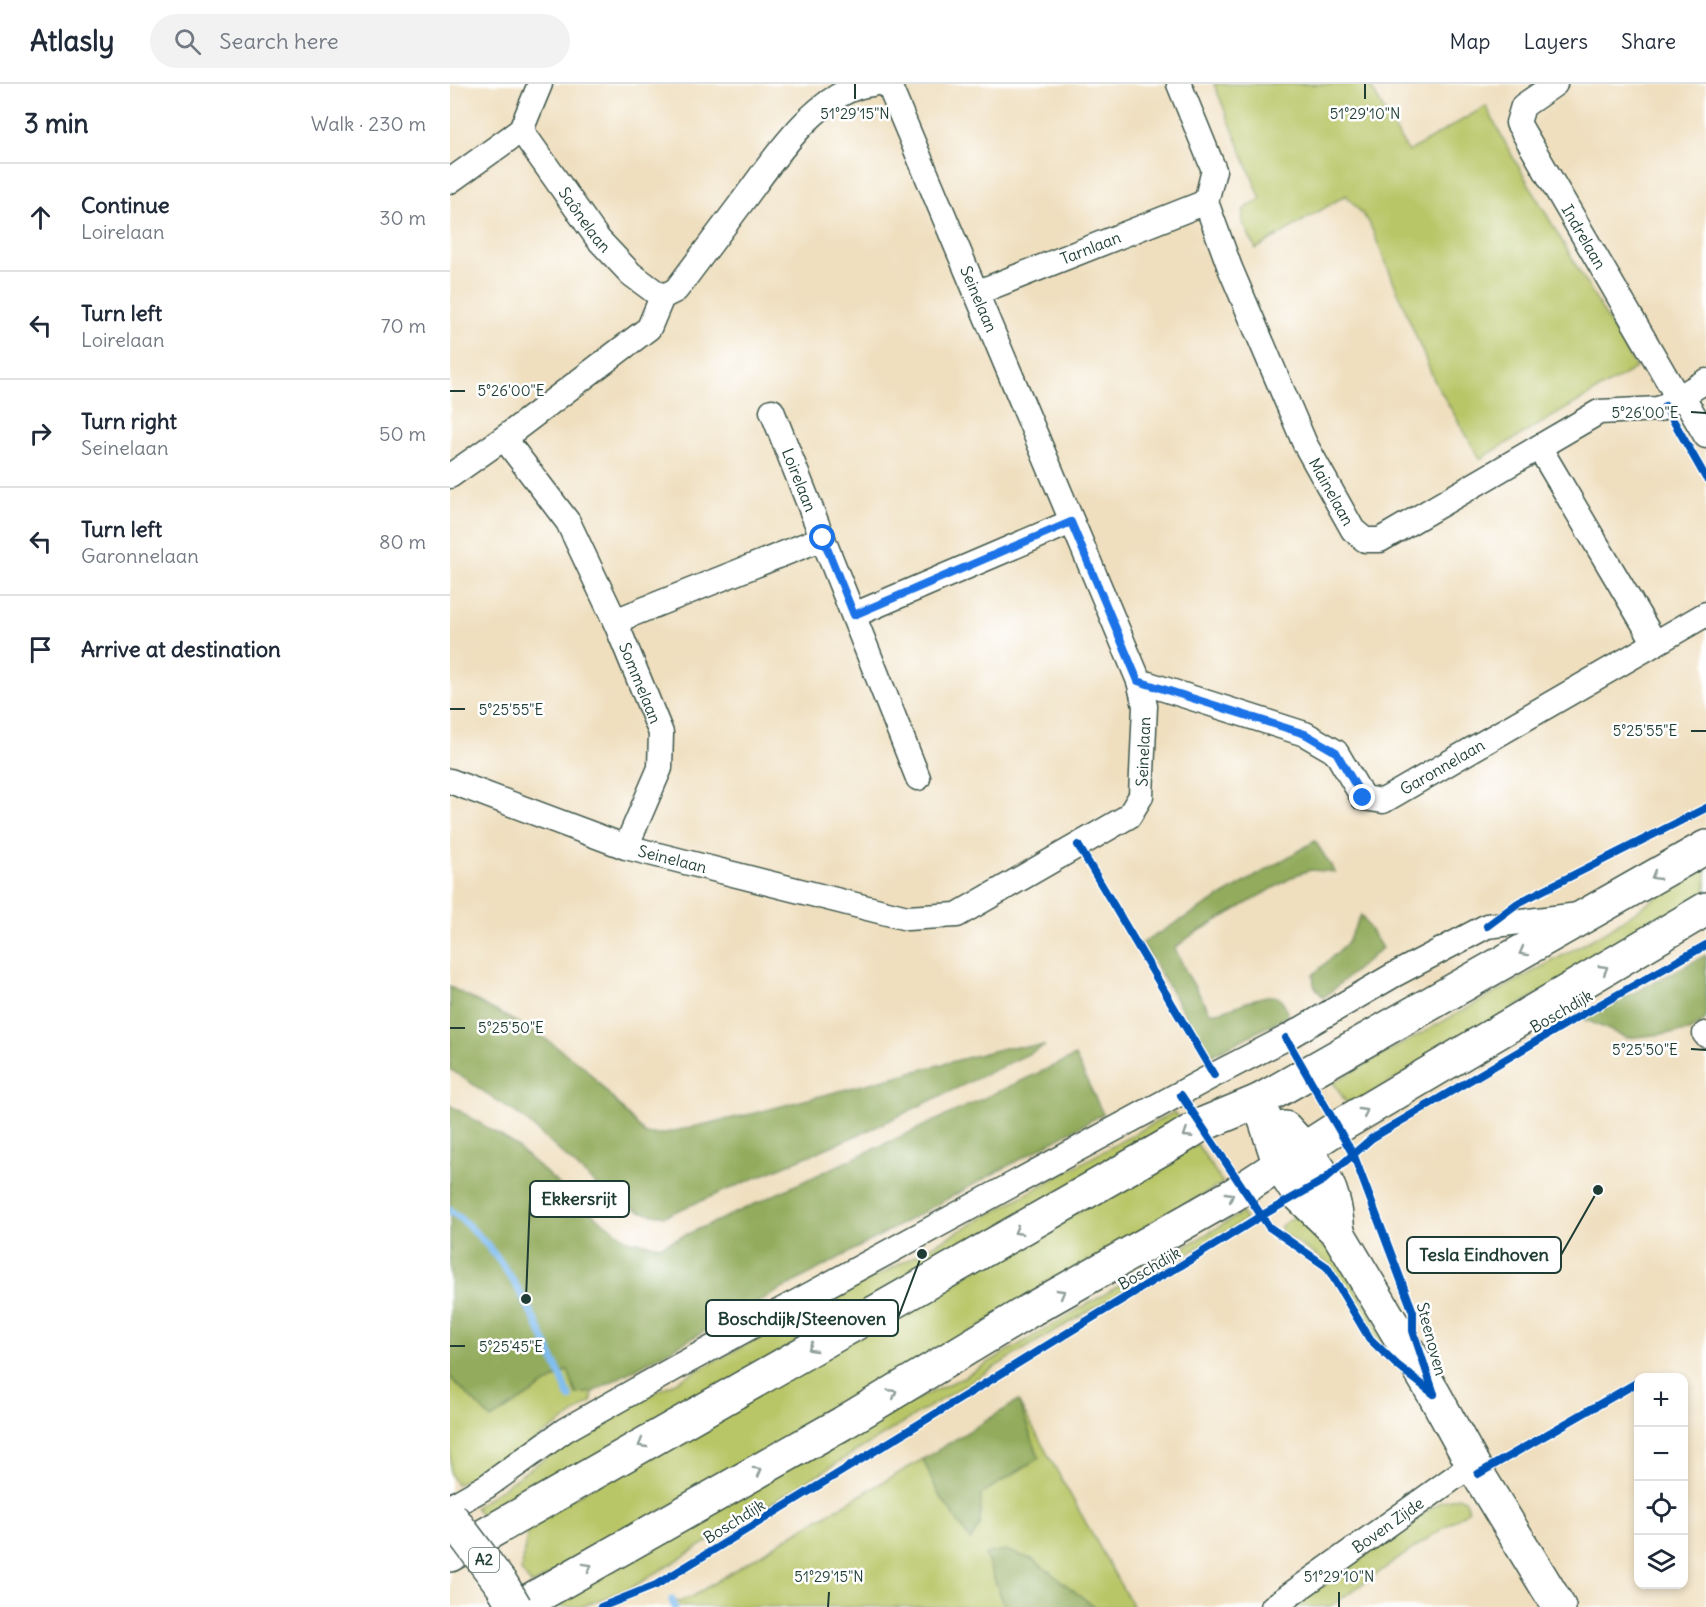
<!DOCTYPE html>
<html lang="en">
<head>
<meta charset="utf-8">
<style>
  :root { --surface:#fff; --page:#f2f2f3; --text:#1f2937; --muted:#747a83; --line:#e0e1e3 }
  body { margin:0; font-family:Delius,sans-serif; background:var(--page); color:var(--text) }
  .controls { position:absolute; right:18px; bottom:18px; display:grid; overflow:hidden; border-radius:12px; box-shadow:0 3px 9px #0003 }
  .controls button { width:54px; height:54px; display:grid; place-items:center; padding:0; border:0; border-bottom:2px solid var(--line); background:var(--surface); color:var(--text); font:30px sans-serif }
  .stop { position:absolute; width:18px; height:18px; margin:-14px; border:4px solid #1a73e8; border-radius:50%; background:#fff }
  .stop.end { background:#1a73e8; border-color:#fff; box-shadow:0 2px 6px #0008 }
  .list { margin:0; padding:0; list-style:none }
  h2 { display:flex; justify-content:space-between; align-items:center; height:78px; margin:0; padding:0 24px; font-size:26px }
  h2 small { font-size:20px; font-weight:400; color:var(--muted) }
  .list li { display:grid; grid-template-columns:39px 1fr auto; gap:18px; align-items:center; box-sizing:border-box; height:108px; padding:0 24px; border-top:2px solid var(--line) }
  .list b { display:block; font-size:22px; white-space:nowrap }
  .list p { margin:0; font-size:20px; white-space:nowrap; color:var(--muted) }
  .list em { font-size:20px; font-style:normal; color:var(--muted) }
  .icon { flex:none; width:33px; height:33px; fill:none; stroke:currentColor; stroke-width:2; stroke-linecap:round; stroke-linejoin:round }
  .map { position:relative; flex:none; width:1256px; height:1523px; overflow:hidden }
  header { display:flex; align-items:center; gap:36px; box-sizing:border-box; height:84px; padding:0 30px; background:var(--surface); border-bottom:2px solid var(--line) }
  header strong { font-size:28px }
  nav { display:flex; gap:33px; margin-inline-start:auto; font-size:21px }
  .search { width:420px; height:54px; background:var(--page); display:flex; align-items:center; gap:15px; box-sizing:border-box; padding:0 21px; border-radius:33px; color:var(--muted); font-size:22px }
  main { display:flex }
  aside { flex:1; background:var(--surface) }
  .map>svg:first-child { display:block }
  .green { fill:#b9c668; stroke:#6c824e; stroke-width:1.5 }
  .forest { fill:#92ab5c; stroke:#587448; stroke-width:1.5 }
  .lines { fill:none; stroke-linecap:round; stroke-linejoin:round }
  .stream { stroke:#7dbbf0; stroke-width:7 }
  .street-casing { stroke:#3e5549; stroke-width:27 }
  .secondary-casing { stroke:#3e5549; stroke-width:36 }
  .primary-casing { stroke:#3e5549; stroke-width:36 }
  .street { stroke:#fff; stroke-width:24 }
  .secondary { stroke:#fff; stroke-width:33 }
  .primary { stroke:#fff; stroke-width:33 }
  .highway-bridge-casing { stroke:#3e5549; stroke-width:36; stroke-linecap:butt }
  .highway-bridge { stroke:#fff; stroke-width:33 }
  .cycleway-casing { stroke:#fff; stroke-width:11 }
  .cycleway { stroke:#0057b8; stroke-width:8 }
  .oneway { stroke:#8f9e9a }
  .route { stroke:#1a73e8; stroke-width:8 }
  .ticks { fill:none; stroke:#1f3d34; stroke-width:2 }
  .labels { text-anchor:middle; stroke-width:5; stroke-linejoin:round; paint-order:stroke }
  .shield { fill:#fff; stroke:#627771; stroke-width:1.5 }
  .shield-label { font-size:15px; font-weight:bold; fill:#1f3d34 }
  .street-label { font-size:16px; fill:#1f3d34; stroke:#fff }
  .ticks-label { font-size:15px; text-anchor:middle; fill:#1f3d34; stroke:#fff; stroke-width:5; stroke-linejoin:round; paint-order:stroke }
  .leader { fill:none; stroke:#1f3d34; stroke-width:2 }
  .callout-dot { fill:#1f3d34; stroke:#fff; stroke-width:2 }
  .callout { fill:#fff; stroke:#1f3d34; stroke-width:2 }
  .callout-label { font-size:18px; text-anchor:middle; font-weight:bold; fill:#1f3d34 }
</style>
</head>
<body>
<header>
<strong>Atlasly</strong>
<div class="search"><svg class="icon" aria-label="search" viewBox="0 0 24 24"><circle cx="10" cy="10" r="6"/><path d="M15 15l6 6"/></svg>Search here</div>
<nav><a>Map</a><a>Layers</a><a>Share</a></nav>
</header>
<main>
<aside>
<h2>3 min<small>Walk · 230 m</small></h2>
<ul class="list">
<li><svg class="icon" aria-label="ahead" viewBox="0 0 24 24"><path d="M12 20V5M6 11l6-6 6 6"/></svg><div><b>Continue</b><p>Loirelaan</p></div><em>30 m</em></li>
<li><svg class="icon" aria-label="left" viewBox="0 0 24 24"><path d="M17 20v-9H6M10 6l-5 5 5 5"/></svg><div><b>Turn left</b><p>Loirelaan</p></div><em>70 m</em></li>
<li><svg class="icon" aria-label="right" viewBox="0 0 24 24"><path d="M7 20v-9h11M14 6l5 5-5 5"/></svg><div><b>Turn right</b><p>Seinelaan</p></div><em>50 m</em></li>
<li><svg class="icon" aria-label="left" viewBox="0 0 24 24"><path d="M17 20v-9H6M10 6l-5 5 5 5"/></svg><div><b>Turn left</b><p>Garonnelaan</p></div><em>80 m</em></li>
<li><svg class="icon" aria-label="arrive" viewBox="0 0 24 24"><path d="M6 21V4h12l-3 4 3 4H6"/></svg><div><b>Arrive at destination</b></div></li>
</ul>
</aside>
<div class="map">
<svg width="1256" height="1523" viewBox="0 0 1256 1523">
  <rect width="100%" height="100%" fill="#fff"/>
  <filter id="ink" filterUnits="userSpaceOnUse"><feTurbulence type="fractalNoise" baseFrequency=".0167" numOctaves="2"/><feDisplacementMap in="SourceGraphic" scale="12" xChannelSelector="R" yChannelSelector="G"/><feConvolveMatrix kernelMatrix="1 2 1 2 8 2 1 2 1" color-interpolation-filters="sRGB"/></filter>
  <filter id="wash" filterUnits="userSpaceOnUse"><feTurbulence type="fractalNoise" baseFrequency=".008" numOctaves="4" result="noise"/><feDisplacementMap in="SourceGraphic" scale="24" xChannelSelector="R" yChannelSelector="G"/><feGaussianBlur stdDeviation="1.35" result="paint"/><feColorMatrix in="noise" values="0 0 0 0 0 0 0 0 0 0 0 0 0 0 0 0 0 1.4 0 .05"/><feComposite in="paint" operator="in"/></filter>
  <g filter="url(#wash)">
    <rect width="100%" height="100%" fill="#efdfbf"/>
    <!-- green -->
    <g class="green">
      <path d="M764,0h155l39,68 78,-46 24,46 126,216 -156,91 -46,-79 -65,-158 -23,-27 -90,54 -14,-28 2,-12 17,-10z"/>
      <path d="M1256,779v30l-357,214 -16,-25 274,-151z"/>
      <path d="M724,1028l7,10 -695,400 -11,-15 113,-79 310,-163z"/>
      <path d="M747,1060l26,39 -387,228 -304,174 -11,-14 8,-48z"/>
      <path d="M851,1128l20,18 78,130 -25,-25 -45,-71 -48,-32v-6z"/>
      <path d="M792,1129l4,7 -200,116 -413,251 -52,20h-34l298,-174 119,-56z"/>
      <path d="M118,1286l8,24 17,-2 -2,10 -97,67 -38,15 -6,-10v-97l41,41z"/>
      <path d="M568,1317l115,206h-38l-24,-18 -86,-35 20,53h-328l-3,-7 5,2 14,-6 110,-68 120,-69 15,34 33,47 9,-15 1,-31 58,-36z"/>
      <path d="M1008,1413l6,3 5,10 -140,97h-35l146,-105z"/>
    </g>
    <!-- forest -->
    <g class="forest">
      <path d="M865,757l20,31 -24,-2 -13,4 -106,61 -17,13 12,26 23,38c19,3 62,-29 73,-10 3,4 3,10 5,14l-78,40 -68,-113z"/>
      <path d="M911,831l21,33 -59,50 -9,-13 -1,-10 34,-32z"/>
      <path d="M1256,871v63l-4,5 -13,8 -62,7 -43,-19z"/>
      <path d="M0,903l87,46 46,33 62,68h16l90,-20 257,-67 37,-1 -178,85 -202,85 -23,-4 -31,-14 -89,-81 -72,-48z"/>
      <path d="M625,972l28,58 -510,278 -17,2 -8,-24 -77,49 -41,-42v-272l61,37 84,74 33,24 32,6 75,-33z"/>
      <path d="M568,1317l21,57 -58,36 -1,31 -10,15 -32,-47 -15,-34z"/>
      <path d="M555,1466l29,10 61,47h-90l-20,-53z"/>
    </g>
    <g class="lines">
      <!-- stream -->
      <g class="stream">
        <path d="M0,1126c62,47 90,119 120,188"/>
        <path d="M222,1516l3,7"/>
      </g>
    </g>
  </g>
  <g filter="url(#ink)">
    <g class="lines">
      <!-- street casing -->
      <g class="street-casing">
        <g id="street">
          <path id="s1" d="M729,0l35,86 -8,32 24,66 75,176 48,86 12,10h15l219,-128 60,-3 47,-28"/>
          <path id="s2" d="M1105,0l-32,22 -5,17 160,275"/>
          <path id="s3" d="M71,46l77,109 33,35 31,23"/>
          <path d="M0,97l71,-51 19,-46"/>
          <path id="s4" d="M526,209l230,-91"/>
          <path d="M1232,311l24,41"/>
          <path id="s5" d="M322,327l146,367"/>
          <path id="s6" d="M54,354l64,84 47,99 46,112 -1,35 -34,79"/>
          <path d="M1089,363l116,196"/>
          <path d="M0,392l54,-38 145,-110 13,-31 14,-7c22,-29 44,-59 66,-88 30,-40 76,-113 130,-118"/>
          <path d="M404,531l217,-93"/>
          <path d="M165,537l208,-83"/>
          <path id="s7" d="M689,597l166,53 31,18 27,46 20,3 323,-187"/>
          <path id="s8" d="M0,697l176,66 281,71 50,-3 172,-99 12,-20 4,-90 -6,-25 -248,-591 -7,-6"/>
          <path d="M1255,950l1,1"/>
          <path d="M0,1423l37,-21 78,-56 110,-62 539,-293 72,-37 106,-62 95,-50 92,-11"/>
          <path id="s9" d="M823,1523l200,-143"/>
        </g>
      </g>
      <!-- secondary casing -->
      <g class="secondary-casing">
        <g id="secondary">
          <path d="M809,1017l21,65 19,29 39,38 96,161 44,80 81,133"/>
          <path d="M835,1044c19,20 41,44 48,72 3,10 4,22 5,33"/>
        </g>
      </g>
      <!-- primary casing -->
      <g class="primary-casing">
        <g id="primary">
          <path d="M0,1471l727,-415 24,-15 58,-24 447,-254"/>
          <path d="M68,1523l325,-184 189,-114 201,-114 105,-68 368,-218"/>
        </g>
      </g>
      <!-- street -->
      <use href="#street" class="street"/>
      <!-- secondary -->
      <use href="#secondary" class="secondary"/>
      <!-- primary -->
      <use href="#primary" class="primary"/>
      <!-- highway-bridge casing -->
      <g class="highway-bridge-casing">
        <path id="highway-bridge" d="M0,1432l52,69 13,22"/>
      </g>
      <!-- highway-bridge -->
      <use href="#highway-bridge" class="highway-bridge"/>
      <!-- cycleway casing -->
      <g class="cycleway-casing">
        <g id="cycleway">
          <path d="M1215,322l41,72"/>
          <path d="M628,761l136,230"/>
          <path d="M1037,842l31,-23 188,-95"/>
          <path d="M836,954l68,118 59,156v19l21,63"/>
          <path d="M731,1011l88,132 58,40 42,71 28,27 37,29"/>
          <path d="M1028,1390l160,-92"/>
          <path d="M151,1523l55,-22 498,-305 26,-14 81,-50 63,-36 48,-42 197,-116 137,-77"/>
        </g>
      </g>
      <!-- cycleway -->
      <use href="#cycleway" class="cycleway"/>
    </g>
    <!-- one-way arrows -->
    <defs><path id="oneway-chevron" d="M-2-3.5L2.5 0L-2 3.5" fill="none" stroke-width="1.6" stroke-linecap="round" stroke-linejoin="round" transform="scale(1.5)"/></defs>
    <g class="oneway">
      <use href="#oneway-chevron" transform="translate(1205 792) rotate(150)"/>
      <use href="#oneway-chevron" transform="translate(1073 868) rotate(151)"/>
      <use href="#oneway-chevron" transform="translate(1154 885) rotate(-31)"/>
      <use href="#oneway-chevron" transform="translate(914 1028) rotate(-31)"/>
      <use href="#oneway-chevron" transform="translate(737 1050) rotate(147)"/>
      <use href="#oneway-chevron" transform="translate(780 1112) rotate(-30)"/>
      <use href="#oneway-chevron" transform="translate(568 1147) rotate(150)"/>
      <use href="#oneway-chevron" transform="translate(611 1209) rotate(-30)"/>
      <use href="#oneway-chevron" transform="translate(362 1264) rotate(150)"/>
      <use href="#oneway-chevron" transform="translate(443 1309) rotate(-31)"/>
      <use href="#oneway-chevron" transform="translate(192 1360) rotate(150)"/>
      <use href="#oneway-chevron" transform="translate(308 1387) rotate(-29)"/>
      <use href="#oneway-chevron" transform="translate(138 1483) rotate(-29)"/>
    </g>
  </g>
  <g class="lines" filter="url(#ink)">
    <!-- route -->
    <path class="route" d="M373,454l31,77 217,-93 67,159 167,53 31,18 27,46"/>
  </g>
  <!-- ticks -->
  <path class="ticks" d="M405,15v-15M915,15v-15M0,307h15M1241,328l15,1M0,625h15M1241,647h15M0,944h15M1241,965l15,1M0,1262h15M378,1523l1,-15M889,1523v-15"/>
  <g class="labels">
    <!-- shield labels -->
    <rect class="shield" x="19" y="1464" width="30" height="24" rx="4.5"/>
    <g class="shield-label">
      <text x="34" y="1481">A2</text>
    </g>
    <!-- street labels -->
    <g class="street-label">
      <text dy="6" stroke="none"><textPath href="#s3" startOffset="110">Saônelaan</textPath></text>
      <text dy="6" stroke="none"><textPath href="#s2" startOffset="188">Indrelaan</textPath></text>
      <text dy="6" stroke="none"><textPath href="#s4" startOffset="123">Tarnlaan</textPath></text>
      <text transform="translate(529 215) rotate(67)" y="6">Seinelaan</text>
      <text dy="6" stroke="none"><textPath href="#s5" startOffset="74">Loirelaan</textPath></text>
      <text dy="6" stroke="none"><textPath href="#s1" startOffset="442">Mainelaan</textPath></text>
      <text dy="6" stroke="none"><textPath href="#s6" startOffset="282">Sommelaan</textPath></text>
      <text dy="6" stroke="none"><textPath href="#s8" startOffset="794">Seinelaan</textPath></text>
      <text dy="6" stroke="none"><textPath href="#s7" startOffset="352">Garonnelaan</textPath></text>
      <text dy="6" stroke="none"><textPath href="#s8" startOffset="236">Seinelaan</textPath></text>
      <text transform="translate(1111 927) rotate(-30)" y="6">Boschdijk</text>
      <text transform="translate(699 1184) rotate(-30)" y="6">Boschdijk</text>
      <text transform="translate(982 1255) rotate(75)" y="6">Steenoven</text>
      <text transform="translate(284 1437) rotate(-32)" y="6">Boschdijk</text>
      <text dy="6" stroke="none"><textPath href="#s9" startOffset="141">Boven Zijde</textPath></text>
    </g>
  </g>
  <g class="ticks-label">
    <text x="405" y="35">51°29'15"N</text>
    <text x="915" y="35">51°29'10"N</text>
    <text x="61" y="312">5°26'00"E</text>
    <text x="1195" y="334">5°26'00"E</text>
    <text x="61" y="631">5°25'55"E</text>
    <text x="1195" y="652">5°25'55"E</text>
    <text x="61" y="949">5°25'50"E</text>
    <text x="1195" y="971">5°25'50"E</text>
    <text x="61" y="1268">5°25'45"E</text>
    <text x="379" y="1498">51°29'15"N</text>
    <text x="889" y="1498">51°29'10"N</text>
  </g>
  <!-- callouts -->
  <path class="leader" d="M76 1215L80 1115M1148 1106L1111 1171M472 1170L448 1234"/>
  <g class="callout-dot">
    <circle cx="76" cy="1215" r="6"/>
    <circle cx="1148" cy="1106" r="6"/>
    <circle cx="472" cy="1170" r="6"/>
  </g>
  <g class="callout">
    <rect x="80" y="1097" width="99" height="36" rx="6"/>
    <rect x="957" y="1153" width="154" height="36" rx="6"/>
    <rect x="256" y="1216" width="192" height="36" rx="6"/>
  </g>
  <g class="callout-label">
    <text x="129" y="1121">Ekkersrijt</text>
    <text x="1034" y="1177">Tesla Eindhoven</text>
    <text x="352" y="1241">Boschdijk/Steenoven</text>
  </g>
</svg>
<div class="controls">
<button>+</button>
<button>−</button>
<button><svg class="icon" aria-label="locate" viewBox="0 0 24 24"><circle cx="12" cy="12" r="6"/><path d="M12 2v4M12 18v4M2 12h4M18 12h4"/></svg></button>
<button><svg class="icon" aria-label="layers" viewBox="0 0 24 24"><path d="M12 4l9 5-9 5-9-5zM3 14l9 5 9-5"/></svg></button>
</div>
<div class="stop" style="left:373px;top:454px"></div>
<div class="stop end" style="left:913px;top:714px"></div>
</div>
</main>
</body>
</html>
